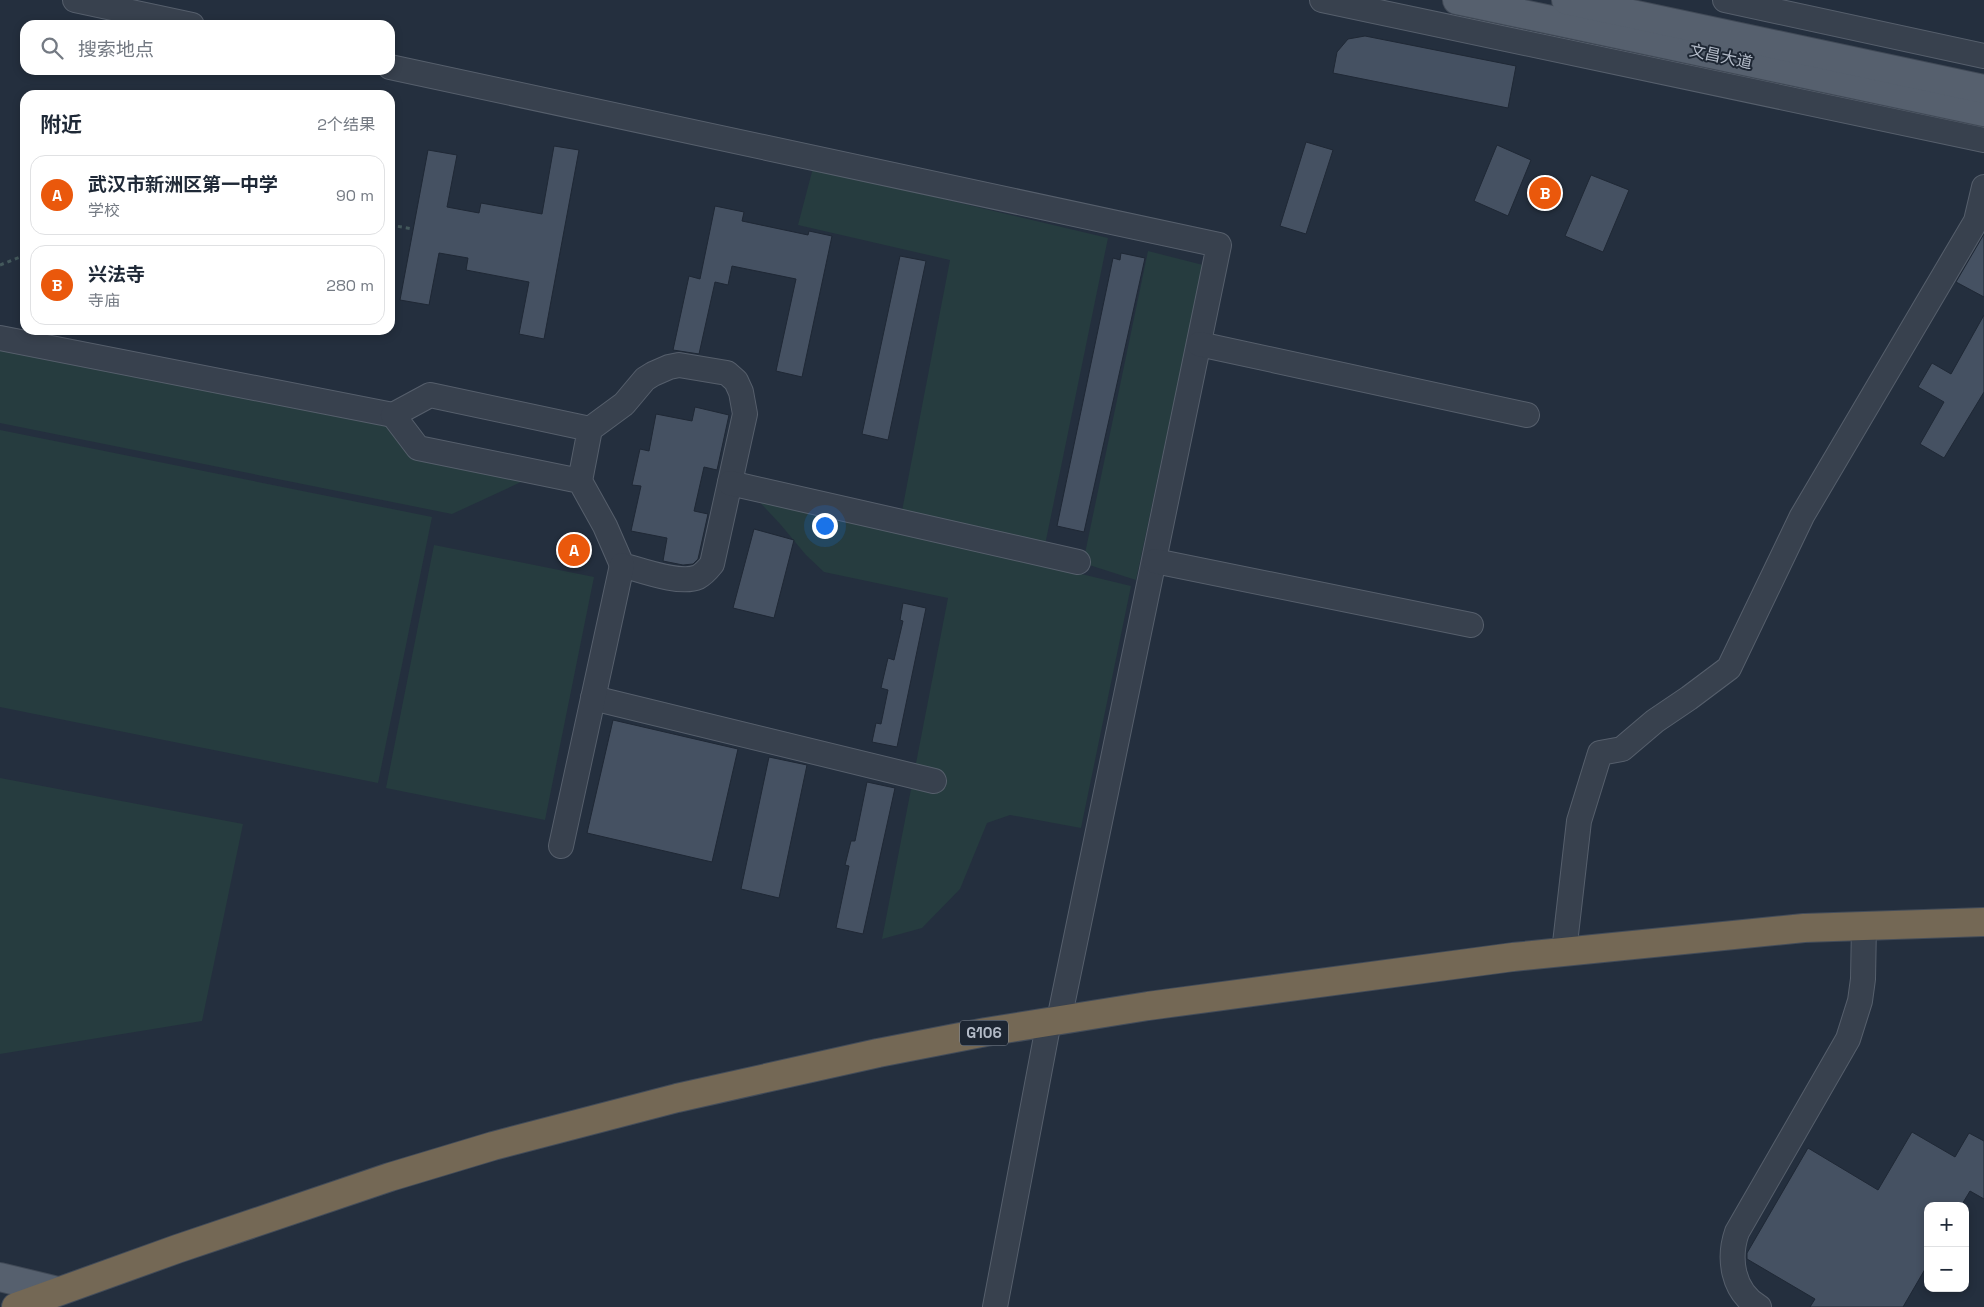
<!DOCTYPE html>
<html lang="zh">
<head>
<meta charset="utf-8">
<style>
  :root { --surface:#fff; --page:#f2f2f3; --text:#1f2937; --muted:#747a83; --line:#e0e1e3; --accent:#ea580c }
  body { margin:0; font-family:"Space Grotesk","Noto Sans SC",sans-serif; background:var(--page); color:var(--text) }
  .controls { position:absolute; right:15px; bottom:15px; display:grid; overflow:hidden; border-radius:10px; box-shadow:0 2px 8px #0003 }
  .controls button { width:45px; height:45px; display:grid; place-items:center; padding:0; border:0; border-bottom:1px solid var(--line); background:var(--surface); color:var(--text); font:25px sans-serif }
  .you { position:absolute; left:824px; top:525px; width:18px; height:18px; margin:-12px; border:4px solid #fff; border-radius:50%; background:#1a73e8; box-shadow:0 0 0 8px #1a73e833 }
  .badge { display:grid; place-items:center; width:32px; height:32px; border-radius:50%; background:var(--accent); color:#fff; font-size:16px; font-weight:700 }
  .pin { position:absolute; translate:-50% -50%; border:2px solid #fff; box-shadow:0 1px 5px #0006 }
  .list { margin:0; padding:0; list-style:none }
  h2 { display:flex; justify-content:space-between; align-items:center; height:65px; margin:0; padding:0 20px; font-size:21px }
  h2 small { font-size:16px; font-weight:400; color:var(--muted) }
  .list li { display:grid; grid-template-columns:32px 1fr auto; gap:15px; align-items:center; box-sizing:border-box; height:80px; margin:0 10px 10px; padding:0 10px; border:1px solid var(--line); border-radius:15px }
  .list b { display:block; font-size:19px; white-space:nowrap }
  .list p { margin:0; font-size:16px; white-space:nowrap; color:var(--muted) }
  .list em { font-size:16px; font-style:normal; color:var(--muted) }
  .icon { flex:none; width:28px; height:28px; fill:none; stroke:currentColor; stroke-width:2; stroke-linecap:round; stroke-linejoin:round }
  .map { position:relative; flex:none; width:1984px; height:1307px; overflow:hidden }
  .search { position:absolute; background:var(--surface); box-shadow:0 2px 8px #0003; left:20px; top:20px; width:375px; height:55px; display:flex; align-items:center; gap:12px; box-sizing:border-box; padding:0 18px; border-radius:15px; color:var(--muted); font-size:19px }
  .panel { position:absolute; background:var(--surface); box-shadow:0 2px 8px #0003; left:20px; top:90px; width:375px; height:245px; border-radius:15px }
  .map>svg:first-child { display:block }
  .green { fill:#263c3f }
  .building { fill:#455162; stroke:#1f2835 }
  .lines { fill:none; stroke-linecap:round; stroke-linejoin:round }
  .minor-casing { stroke:#565f6c; stroke-width:26 }
  .major-casing { stroke:#414a57; stroke-width:30 }
  .highway-casing { stroke:#434c59; stroke-width:30 }
  .path { stroke:#44595c; stroke-width:3; stroke-dasharray:4 4; stroke-linecap:butt }
  .minor { stroke:#38414e; stroke-width:24 }
  .major { stroke:#56606e; stroke-width:28 }
  .highway { stroke:#746855; stroke-width:28 }
  .labels { text-anchor:middle; stroke-width:4; stroke-linejoin:round; paint-order:stroke }
  .shield { fill:#1d2633; stroke:#878f9c; stroke-width:1 }
  .shield-label { font-size:15px; font-weight:bold; fill:#b4bcc9 }
  .street-label { font-size:16px; fill:#b4bcc9; stroke:#1d2633 }
</style>
</head>
<body>
<div class="map">
<svg width="1984" height="1307" viewBox="0 0 1984 1307">
  <rect width="100%" height="100%" fill="#242f3e"/>
  <!-- green -->
  <g class="green">
    <path d="M813,168l295,70 -63,307 -143,-34 48,-251 -152,-35z"/>
    <path d="M1148,251l55,14 -67,315 -53,-17z"/>
    <path d="M0,345l388,78 29,31 115,23 -80,37 -452,-91z"/>
    <path d="M0,430l432,87 -54,266 -378,-76z"/>
    <path d="M753,495l378,91 -50,242 -71,-13 -23,8 -27,66 -38,39 -40,11 66,-341 -124,-26 -18,-17 -25,-30z"/>
    <path d="M434,545l160,32 -49,243 -159,-32z"/>
    <path d="M0,778l243,46 -41,197 -202,33z"/>
  </g>
  <!-- building -->
  <g class="building">
    <path d="M1365,36l151,30 -8,42 -175,-35 4,-21 11,-13z"/>
    <path d="M1306,142l27,8 -27,84 -26,-8z"/>
    <path d="M1497,145l34,15 -23,56 -34,-15z"/>
    <path d="M554,146l25,4 -35,189 -25,-5 10,-52 -63,-12 2,-12 -29,-5 -10,52 -29,-5 28,-150 29,5 -10,52 32,6 2,-10 61,11z"/>
    <path d="M1591,175l38,15 -26,62 -38,-16z"/>
    <path d="M715,206l29,6 -2,9 66,14 1,-4 23,5 -30,141 -26,-6 20,-92 -64,-13 -4,19 -13,-3 -16,72 -26,-4 16,-74 11,3z"/>
    <path d="M1984,234v63l-28,-15z"/>
    <path d="M1121,253l24,5 -61,274 -27,-6 56,-268 7,2z"/>
    <path d="M900,256l26,5 -38,179 -26,-6z"/>
    <path d="M1984,315v77l-40,66 -24,-14 24,-42 -26,-15 14,-24 19,11z"/>
    <path d="M695,407l34,8 -12,55 -13,-3 -10,44 14,3 -10,45 -5,5 -10,1 -20,-4 4,-23 -36,-7 10,-45 -9,-1 8,-36 9,2 7,-37 36,7z"/>
    <path d="M754,529l40,11 -20,78 -41,-10z"/>
    <path d="M903,603l23,5 -29,139 -25,-5 4,-19 5,1 7,-34 -7,-2 7,-30 6,2 9,-39 -3,-1z"/>
    <path d="M613,720l125,29 -26,113 -125,-29z"/>
    <path d="M769,757l38,8 -28,133 -38,-9z"/>
    <path d="M867,782l28,6 -32,146 -27,-6 13,-62 -4,-1 6,-24h4z"/>
    <path d="M1912,1132l43,25 14,-24 15,8v58l-14,-8 -9,15h-33v58l-25,43h-93l5,-8 -68,-40v-6l61,-105 70,42z"/>
  </g>
  <g class="lines">
    <!-- minor casing -->
    <g class="minor-casing">
      <g id="minor">
        <path d="M75,0l117,25"/>
        <path d="M1322,0l662,140"/>
        <path d="M1725,0l259,56"/>
        <path d="M390,67l829,178 -160,775"/>
        <path d="M0,338l393,77"/>
        <path d="M1199,344l328,71"/>
        <path d="M580,481l25,45 17,39c19,5 58,20 76,12 6,-3 10,-8 14,-13l33,-150 -4,-22 -5,-11 -9,-8 -48,-8 -10,2 -16,7 -8,5 -21,25 -34,25 -160,-34 -37,20 25,33 162,33 10,-52"/>
        <path d="M730,483l348,79"/>
        <path d="M1155,561l316,64"/>
        <path d="M593,698l341,83"/>
        <path d="M561,846l61,-281"/>
        <path d="M1564,952l15,-131 21,-68 22,-4 33,-28 34,-23 40,-30 73,-152 174,-295 8,-34"/>
        <path d="M995,1307l54,-286"/>
        <path d="M1759,1307c-27,-16 -31,-49 -22,-75l111,-193 12,-38 3,-22 1,-54"/>
      </g>
    </g>
    <!-- major casing -->
    <g class="major-casing">
      <g id="major">
        <path d="M1457,0l527,112"/>
        <path d="M1566,0l418,89"/>
        <path d="M0,1277l58,14"/>
      </g>
    </g>
    <!-- highway casing -->
    <g class="highway-casing">
      <path id="highway" d="M16,1307l161,-58 213,-72 103,-31 184,-48 201,-45 108,-21 162,-26 365,-49 291,-29 180,-6"/>
    </g>
    <!-- path -->
    <g class="path">
      <path d="M390,225l23,4"/>
      <path d="M0,265l25,-10"/>
    </g>
    <!-- minor -->
    <use href="#minor" class="minor"/>
    <!-- major -->
    <use href="#major" class="major"/>
    <!-- highway -->
    <use href="#highway" class="highway"/>
  </g>
  <g class="labels">
    <!-- shield labels -->
    <rect class="shield" x="960" y="1020.5" width="48" height="25" rx="4"/>
    <g class="shield-label">
      <text x="984" y="1038">G106</text>
    </g>
    <!-- street labels -->
    <g class="street-label">
      <text transform="translate(1721 56) rotate(12)" y="6">文昌大道</text>
    </g>
  </g>
</svg>
<div class="controls">
<button>+</button>
<button>−</button>
</div>
<div class="you"></div>
<div class="pin badge" style="left:574px;top:550px">A</div>
<div class="pin badge" style="left:1545px;top:193px">B</div>
<div class="search"><svg class="icon" aria-label="search" viewBox="0 0 24 24"><circle cx="10" cy="10" r="6"/><path d="M15 15l6 6"/></svg>搜索地点</div>
<section class="panel">
<h2>附近<small>2个结果</small></h2>
<ul class="list">
<li><span class="badge">A</span><div><b>武汉市新洲区第一中学</b><p>学校</p></div><em>90 m</em></li>
<li><span class="badge">B</span><div><b>兴法寺</b><p>寺庙</p></div><em>280 m</em></li>
</ul>
</section>
</div>
</body>
</html>
